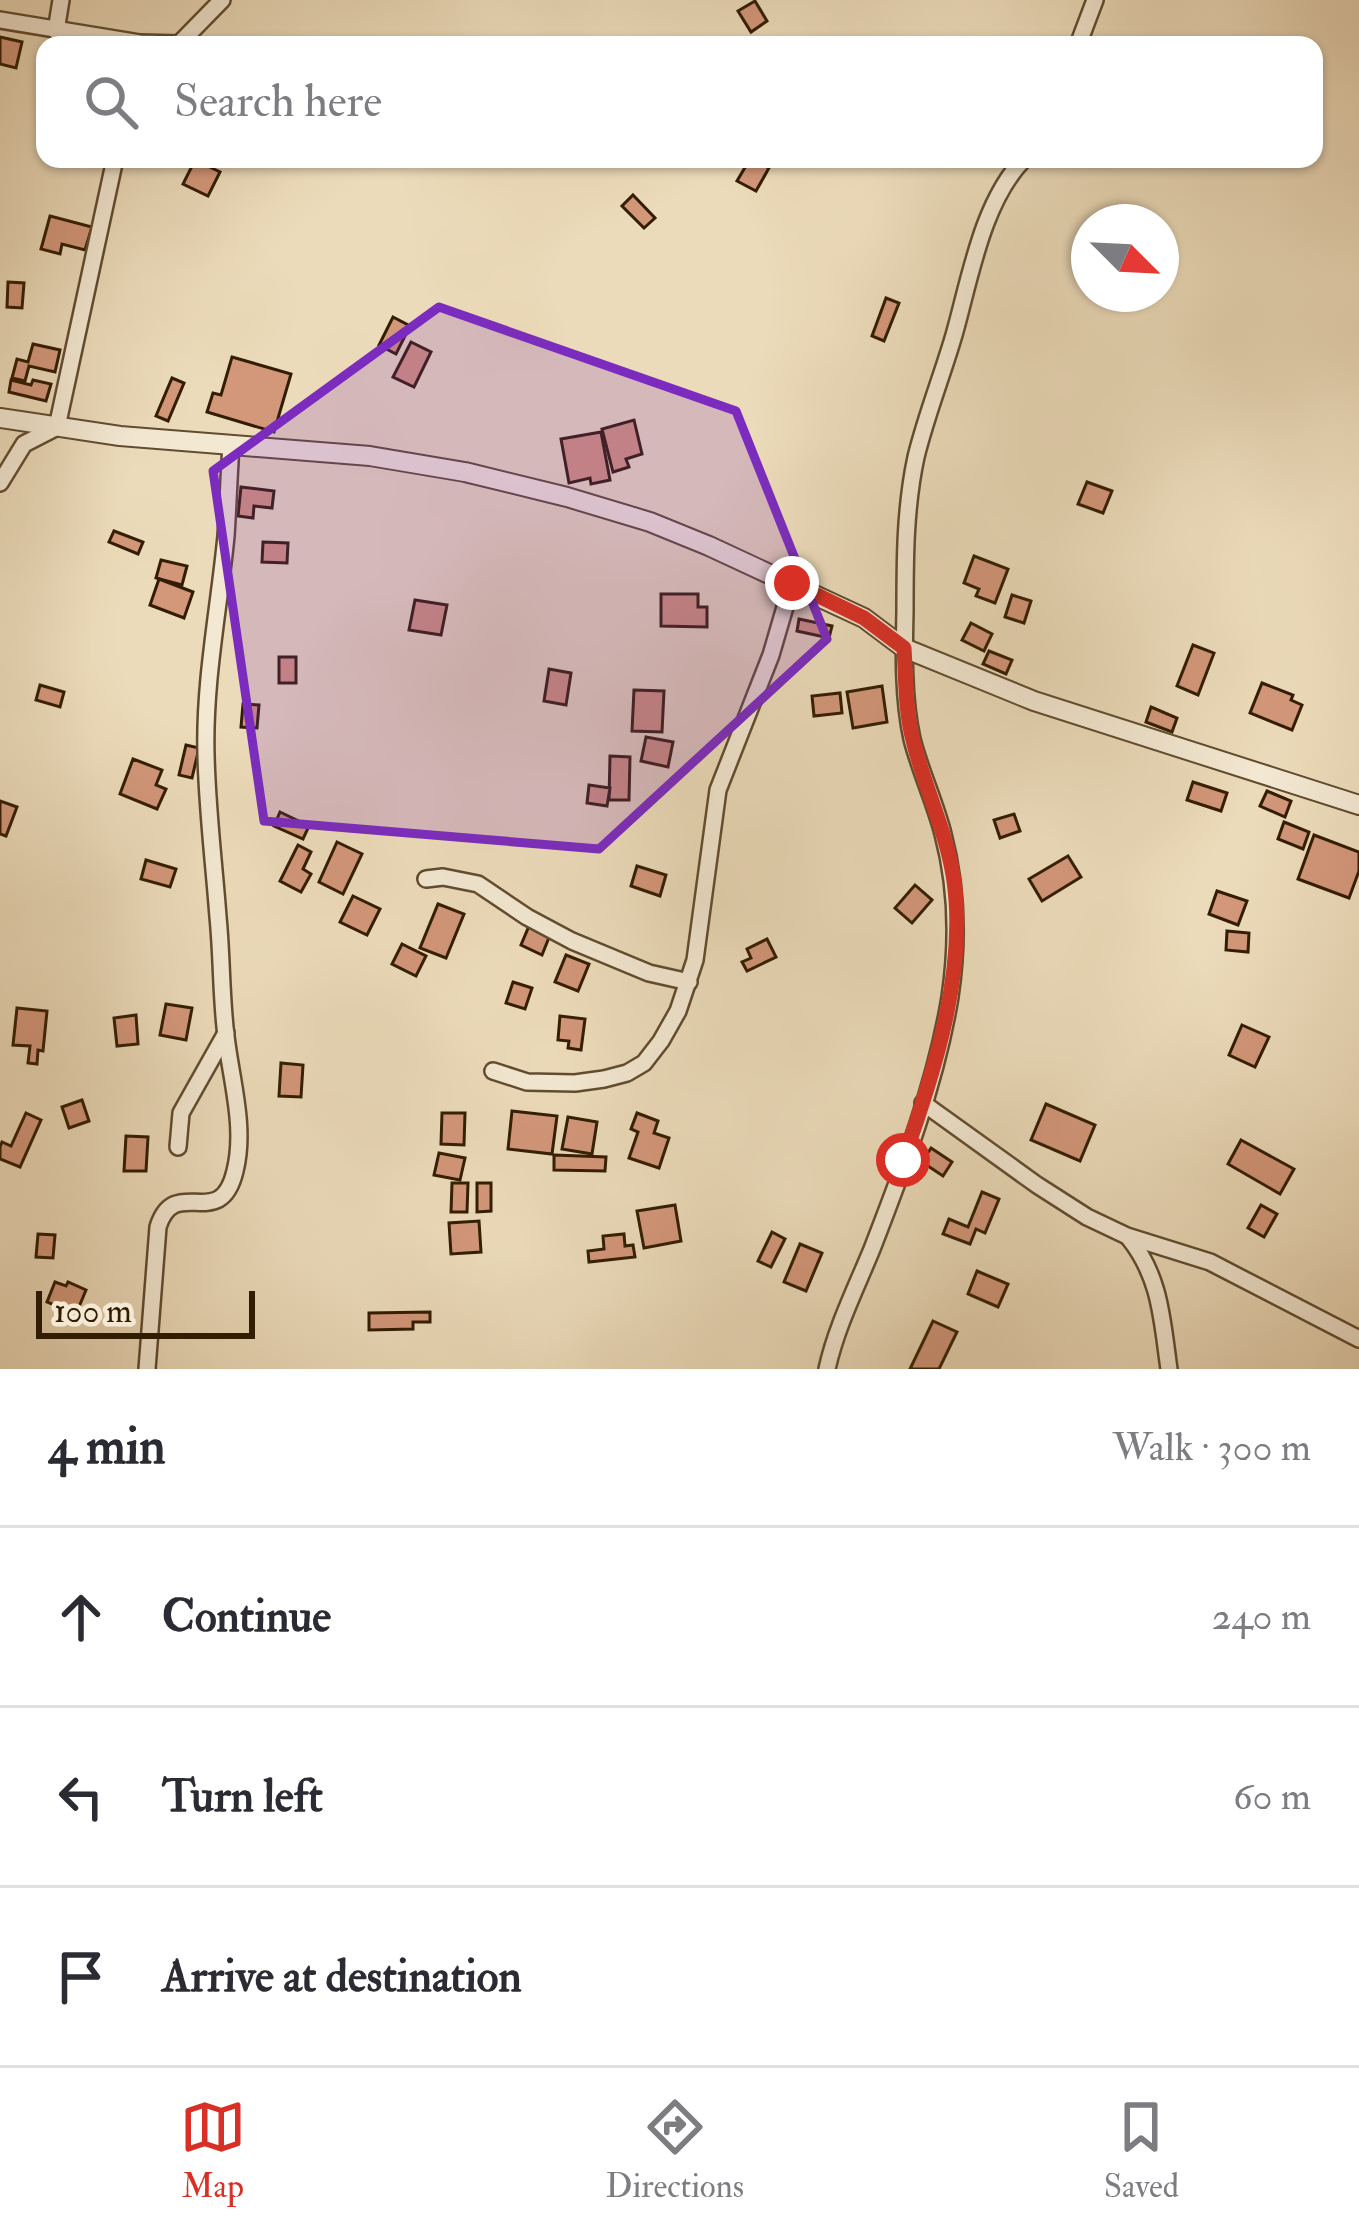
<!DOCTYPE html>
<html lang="en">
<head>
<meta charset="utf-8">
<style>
  :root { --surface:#fff; --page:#f7f7f7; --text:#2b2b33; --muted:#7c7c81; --line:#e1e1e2; --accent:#d93025 }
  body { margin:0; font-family:"IM FELL Double Pica",serif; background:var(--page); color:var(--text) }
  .compass { position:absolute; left:1071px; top:204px; width:108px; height:108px; border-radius:50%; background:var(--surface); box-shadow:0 3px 9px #0004; rotate:114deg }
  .scale { position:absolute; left:36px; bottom:30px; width:219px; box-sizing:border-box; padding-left:12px; border:6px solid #331d02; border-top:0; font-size:33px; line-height:42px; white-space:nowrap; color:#331d02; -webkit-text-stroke:9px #f3e8d2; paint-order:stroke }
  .stop { position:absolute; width:36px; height:36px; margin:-27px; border:9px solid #d93025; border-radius:50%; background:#fff }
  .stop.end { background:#d93025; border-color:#fff; box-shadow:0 3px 12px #0008 }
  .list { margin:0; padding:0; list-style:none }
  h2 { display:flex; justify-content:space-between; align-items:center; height:156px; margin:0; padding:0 48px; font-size:51px }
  h2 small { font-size:39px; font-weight:400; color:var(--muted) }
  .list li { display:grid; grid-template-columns:78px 1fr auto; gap:36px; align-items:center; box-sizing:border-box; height:180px; padding:0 48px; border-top:3px solid var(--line) }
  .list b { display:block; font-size:45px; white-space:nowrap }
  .list em { font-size:39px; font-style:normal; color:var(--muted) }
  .icon { flex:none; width:66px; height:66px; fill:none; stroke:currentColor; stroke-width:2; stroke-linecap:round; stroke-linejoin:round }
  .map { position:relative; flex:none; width:1359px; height:1369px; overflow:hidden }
  .search { position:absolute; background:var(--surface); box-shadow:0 3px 9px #0004; left:36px; right:36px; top:36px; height:132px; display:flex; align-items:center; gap:30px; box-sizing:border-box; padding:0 42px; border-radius:24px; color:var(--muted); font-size:45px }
  .sheet { height:696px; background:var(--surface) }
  nav { display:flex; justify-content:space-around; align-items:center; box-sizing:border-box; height:168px; border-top:3px solid var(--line); background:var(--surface); font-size:33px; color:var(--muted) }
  nav a { display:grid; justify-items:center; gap:6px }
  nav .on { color:var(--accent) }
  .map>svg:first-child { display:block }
  .building { fill:#d3977a; stroke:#331d02; stroke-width:3 }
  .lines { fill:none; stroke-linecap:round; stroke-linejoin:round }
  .minor-casing { stroke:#614c30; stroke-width:20 }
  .tertiary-casing { stroke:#614c30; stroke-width:22 }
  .minor { stroke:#f3e8d2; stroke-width:15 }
  .tertiary { stroke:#f3e8d2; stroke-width:18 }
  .route { stroke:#d93025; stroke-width:15 }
  .marked { fill:#7b2cbf; fill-opacity:0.2; stroke:#7b2cbf; stroke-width:9; stroke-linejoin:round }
</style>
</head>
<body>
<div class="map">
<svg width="1359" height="1369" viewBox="0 0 1359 1369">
  <rect width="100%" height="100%" fill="#ecdbba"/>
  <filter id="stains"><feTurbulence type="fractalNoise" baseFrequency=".00167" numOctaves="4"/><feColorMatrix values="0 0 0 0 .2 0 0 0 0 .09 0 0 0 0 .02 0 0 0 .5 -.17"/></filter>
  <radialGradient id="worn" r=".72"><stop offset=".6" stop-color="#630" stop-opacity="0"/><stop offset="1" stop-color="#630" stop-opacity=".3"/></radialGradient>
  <!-- building -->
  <g class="building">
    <path d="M755,1l12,20 -16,11 -13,-21z"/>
    <path d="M0,37l22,5 -6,26 -16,-4z"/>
    <path d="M750,159l19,9 -13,23 -19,-10z"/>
    <path d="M195,160l25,12 -12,24 -25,-12z"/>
    <path d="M633,195l22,23 -11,10 -22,-22z"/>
    <path d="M50,216l42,11 -7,23 -23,-6 -2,10 -19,-5z"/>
    <path d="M8,282l16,1 -2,25 -15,-1z"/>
    <path d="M886,298l13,5 -15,38 -12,-5z"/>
    <path d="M393,317l17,9 -14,28 -17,-9z"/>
    <path d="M411,342l20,10 -17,35 -21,-10z"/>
    <path d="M33,344l27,6 -5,22 -26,-6 -4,15 -13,-3 5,-19 11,3z"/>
    <path d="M232,357l59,17 -17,58 -67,-20 6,-19 8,2z"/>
    <path d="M172,378l12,5 -16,38 -12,-5z"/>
    <path d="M11,380l20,5 2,-5 18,4 -5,17 -37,-9z"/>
    <path d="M634,420l8,34 -16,5 3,8 -16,5 -11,-43z"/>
    <path d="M601,432l9,48 -19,4 -1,-6 -21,5 -8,-44z"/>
    <path d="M1087,482l25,9 -9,22 -25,-9z"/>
    <path d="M241,487l33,4 -2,17 -18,-2 -1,12 -15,-2z"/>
    <path d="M114,531l29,11 -5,12 -29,-12z"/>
    <path d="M263,542l25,1 -1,20 -25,-1z"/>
    <path d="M974,556l34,13 -13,34 -19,-7 3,-7 -15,-6z"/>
    <path d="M161,560l26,6 -5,19 -26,-7z"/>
    <path d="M159,579l34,13 -9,26 -34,-13z"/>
    <path d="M661,594h37v13h9v20l-46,-1z"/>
    <path d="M1012,595l19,6 -7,22 -19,-6z"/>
    <path d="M415,600l32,5 -6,30 -32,-5z"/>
    <path d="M799,619l33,7 -3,12 -32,-7z"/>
    <path d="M971,623l21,11 -8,17 -22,-11z"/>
    <path d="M1193,645l21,8 -16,42 -21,-9z"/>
    <path d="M989,651l23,9 -6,14 -23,-10z"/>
    <rect x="279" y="657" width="17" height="26"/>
    <path d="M549,669l22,4 -5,32 -22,-4z"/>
    <path d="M1262,683l31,12 -2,5 11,5 -10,25 -42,-17z"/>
    <path d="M40,685l24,7 -4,15 -24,-7z"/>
    <path d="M882,686l5,36 -34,6 -6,-36z"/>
    <path d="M634,690l30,1 -2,41 -30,-1z"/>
    <path d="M840,693l2,20 -28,3 -2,-20z"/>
    <path d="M243,704l16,1 -2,23 -16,-1z"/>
    <path d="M1151,707l26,11 -5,14 -26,-10z"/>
    <path d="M646,737l27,5 -5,25 -27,-6z"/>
    <path d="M186,745l13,3 -7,30 -13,-3z"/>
    <path d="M610,756l20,1 -1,43h-20z"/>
    <path d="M133,759l29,11 -6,15 10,4 -9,20 -37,-15z"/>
    <path d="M1193,782l34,11 -6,18 -34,-11z"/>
    <path d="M589,785l21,3 -3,18 -20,-3z"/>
    <path d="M1267,791l24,10 -6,16 -25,-11z"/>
    <path d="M0,801l17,6 -11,29 -6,-2z"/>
    <path d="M280,812l29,14 -6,13 -29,-13z"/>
    <path d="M1014,814l6,17 -20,7 -6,-18z"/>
    <path d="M1284,822l25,10 -6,17 -25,-10z"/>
    <path d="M1314,835l45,17v19l-10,27 -51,-19z"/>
    <path d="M337,842l25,12 -19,40 -24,-12z"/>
    <path d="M298,845l13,7 -8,17 8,5 -10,18 -21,-11z"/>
    <path d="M1068,856l13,21 -39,24 -13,-22z"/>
    <path d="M146,860l30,9 -6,18 -29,-8z"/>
    <path d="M637,866l29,9 -6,21 -29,-10z"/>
    <path d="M915,885l17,15 -20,23 -17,-15z"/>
    <path d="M1217,891l30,10 -9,24 -29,-11z"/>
    <path d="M353,896l27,13 -13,26 -27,-13z"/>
    <path d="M438,904l26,10 -18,44 -26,-10z"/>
    <path d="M529,926l21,9 -8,20 -21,-10z"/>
    <path d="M1227,931l22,2 -1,19 -22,-2z"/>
    <path d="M767,939l9,18 -29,14 -5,-9 9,-4 -4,-9z"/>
    <path d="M402,944l24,12 -10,20 -24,-12z"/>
    <path d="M566,955l23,9 -11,27 -23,-9z"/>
    <path d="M513,982l19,6 -7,21 -19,-6z"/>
    <path d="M166,1004l26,4 -6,32 -26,-5z"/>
    <path d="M17,1008l30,3 -4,40 -5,-1 -1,14 -9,-1 2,-17 -17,-1z"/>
    <path d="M136,1015l2,29 -21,2 -3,-28z"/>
    <path d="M560,1016l25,3 -4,31 -13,-2 1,-7 -11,-1z"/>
    <path d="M1242,1025l27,12 -14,30 -26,-12z"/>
    <path d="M281,1063l22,2 -2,32 -22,-1z"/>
    <path d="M82,1100l7,21 -20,7 -7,-21z"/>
    <path d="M1046,1104l49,21 -15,36 -49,-21z"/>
    <path d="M512,1111l45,5 -5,38 -44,-5z"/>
    <path d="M26,1113l15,7 -21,47 -20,-8v-12l2,-5 9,4z"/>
    <path d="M442,1113h23l-1,32 -23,-1z"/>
    <path d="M637,1113l21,8 -4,12 15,5 -10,30 -30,-10 9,-26 -7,-3z"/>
    <path d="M568,1117l29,5 -5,32 -30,-5z"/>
    <path d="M126,1136l22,1 -2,34h-22z"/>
    <path d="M1241,1140l53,29 -14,25 -52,-30z"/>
    <path d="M931,1148l21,14 -9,14 -21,-14z"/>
    <path d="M439,1153l26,5 -5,22 -26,-5z"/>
    <path d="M554,1155l52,2 -1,14 -51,-1z"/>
    <path d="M452,1183h16l-1,29h-16z"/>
    <path d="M477,1183h14v28l-14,1z"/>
    <path d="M982,1192l17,7 -14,34 -9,-4 -6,15 -27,-10 6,-15 19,8z"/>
    <path d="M675,1205l6,36 -37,7 -7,-37z"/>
    <path d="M1261,1205l16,9 -13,23 -16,-9z"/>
    <path d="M479,1221l2,31 -30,2 -2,-31z"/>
    <path d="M772,1232l13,7 -14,28 -13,-6z"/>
    <path d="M38,1234l17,1 -2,23 -17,-1z"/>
    <path d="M624,1234l1,12 8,-1 2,12 -46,5 -1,-11 16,-2 -1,-13z"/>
    <path d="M800,1244l22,9 -16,38 -22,-9z"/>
    <path d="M977,1271l31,13 -10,23 -30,-13z"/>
    <path d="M55,1282l11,4 2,-4 18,8 -10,24 -29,-12z"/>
    <path d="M430,1312v10h-17v7l-44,1v-17z"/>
    <path d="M933,1321l24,11 -18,37h-29z"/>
  </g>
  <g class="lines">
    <!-- minor casing -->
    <g class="minor-casing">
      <g id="minor">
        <path d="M0,20l140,23 39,1"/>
        <path d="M56,31l5,-31"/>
        <path d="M178,45l44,-45"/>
        <path d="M1078,45l17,-45"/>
        <path d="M0,483l24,-39 33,-17 58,-268"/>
        <path d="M426,879l17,-2 35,7 49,33 45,24 77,32 40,9"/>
        <path d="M493,1071l34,11 48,1 29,-4 23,-6 17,-10 17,-22 17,-30 17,-51 23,-170 53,-135 21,-72"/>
        <path d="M923,1103l114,82 50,32 40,19 83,26 149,77"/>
        <path d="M178,1147l3,-34 45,-80"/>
        <path d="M1129,1238c32,40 33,83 40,131"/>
        <path d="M147,1369l11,-142c17,-54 62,7 77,-56 11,-44 -4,-91 -9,-135 -5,-39 -4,-79 -8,-119 -4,-54 -11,-109 -12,-163 -2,-73 13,-145 20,-218 2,-30 3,-61 5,-91"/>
        <path d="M827,1369c9,-41 29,-81 45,-120 31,-80 64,-166 78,-252 8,-54 7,-110 -7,-163 -8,-32 -23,-63 -31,-95 -9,-41 -8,-86 -7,-128 0,-51 0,-103 11,-154 10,-41 26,-81 38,-122 16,-56 28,-133 70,-176"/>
      </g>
    </g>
    <!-- tertiary casing -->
    <g class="tertiary-casing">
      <path id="tertiary" d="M0,418l120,18 250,20 95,16 102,25 83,25 59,24 155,72 40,30 130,53 325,104"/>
    </g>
    <!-- minor -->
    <use href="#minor" class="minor"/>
    <!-- tertiary -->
    <use href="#tertiary" class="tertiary"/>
  </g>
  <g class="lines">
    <!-- route -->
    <path class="route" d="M792,583l72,35 40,30c2,30 1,62 9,92 11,47 34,92 41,141 13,91 -21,195 -51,279"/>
  </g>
  <!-- marked area -->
  <path class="marked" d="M439,307l297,104 91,228 -228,210 -335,-28 -51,-350z"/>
  <rect width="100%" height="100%" filter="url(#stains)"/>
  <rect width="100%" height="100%" fill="url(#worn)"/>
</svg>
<svg class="compass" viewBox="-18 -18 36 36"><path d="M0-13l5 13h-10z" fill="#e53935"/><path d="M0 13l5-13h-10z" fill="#7c7c81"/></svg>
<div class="scale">100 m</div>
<div class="stop" style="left:903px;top:1160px"></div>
<div class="stop end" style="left:792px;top:583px"></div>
<div class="search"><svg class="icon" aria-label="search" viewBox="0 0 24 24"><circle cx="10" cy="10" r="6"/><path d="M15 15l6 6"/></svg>Search here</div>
</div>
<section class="sheet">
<h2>4 min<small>Walk · 300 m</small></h2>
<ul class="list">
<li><svg class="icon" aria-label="ahead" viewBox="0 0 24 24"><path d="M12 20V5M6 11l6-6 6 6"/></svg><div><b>Continue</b></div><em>240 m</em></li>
<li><svg class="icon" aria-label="left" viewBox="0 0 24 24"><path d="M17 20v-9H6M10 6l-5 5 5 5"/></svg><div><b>Turn left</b></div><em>60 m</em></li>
<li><svg class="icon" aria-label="arrive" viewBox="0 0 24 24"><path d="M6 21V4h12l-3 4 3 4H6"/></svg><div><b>Arrive at destination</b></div></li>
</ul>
</section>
<nav>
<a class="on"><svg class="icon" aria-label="map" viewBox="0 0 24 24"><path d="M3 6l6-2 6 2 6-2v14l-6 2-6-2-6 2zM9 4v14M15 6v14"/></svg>Map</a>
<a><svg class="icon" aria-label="directions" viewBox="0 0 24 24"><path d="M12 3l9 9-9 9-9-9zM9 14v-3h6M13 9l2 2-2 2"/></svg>Directions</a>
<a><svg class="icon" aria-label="saved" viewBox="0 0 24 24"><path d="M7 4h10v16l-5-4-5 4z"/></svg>Saved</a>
</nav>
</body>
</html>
